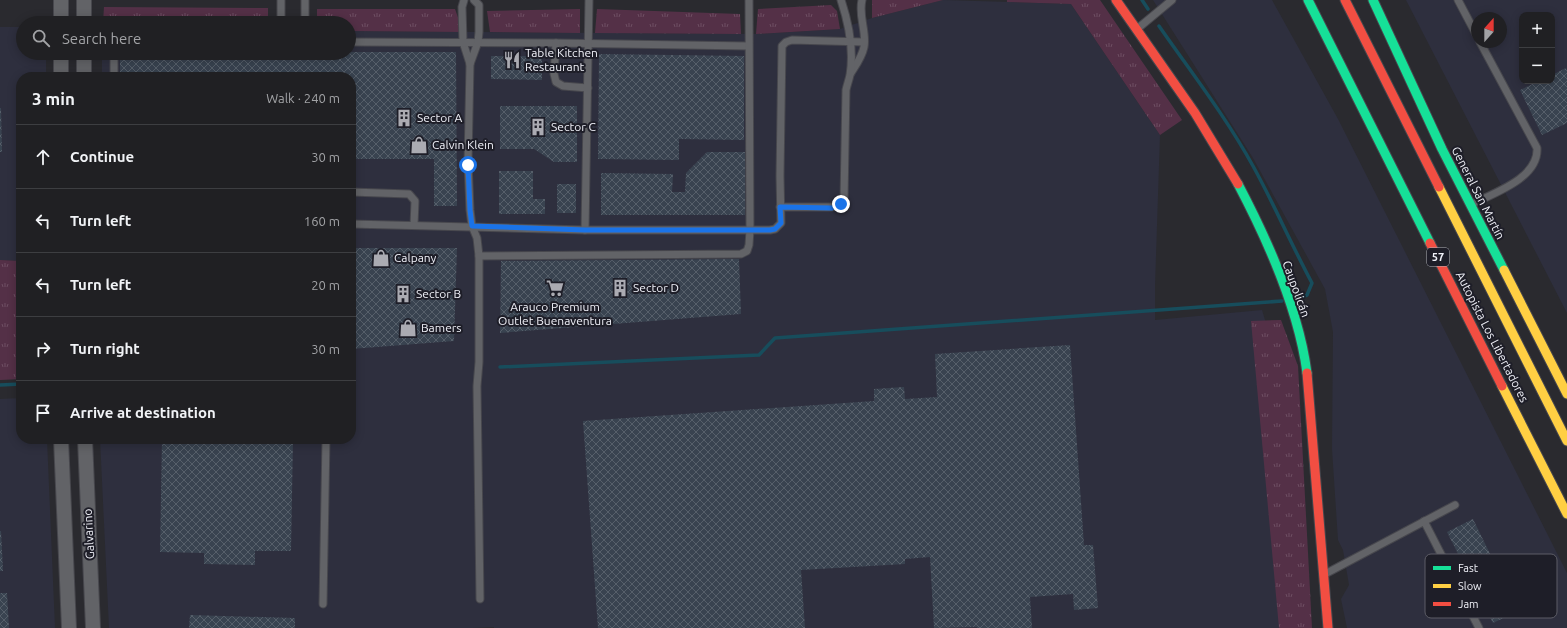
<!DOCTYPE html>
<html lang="en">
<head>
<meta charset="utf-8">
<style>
  :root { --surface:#202023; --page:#2d2d30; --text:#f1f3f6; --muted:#a2a3a6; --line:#3d3e41 }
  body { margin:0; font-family:Ubuntu,sans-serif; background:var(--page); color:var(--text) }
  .controls { position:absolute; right:12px; top:12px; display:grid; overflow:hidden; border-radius:8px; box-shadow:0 2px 10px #0003 }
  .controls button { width:36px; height:36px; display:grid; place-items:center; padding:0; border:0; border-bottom:1px solid var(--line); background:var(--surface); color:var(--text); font:20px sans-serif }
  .compass { position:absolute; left:1471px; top:12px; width:36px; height:36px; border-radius:50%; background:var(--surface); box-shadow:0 2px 10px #0003; rotate:21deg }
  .stop { position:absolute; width:12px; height:12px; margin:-9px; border:3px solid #1a73e8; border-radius:50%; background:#fff }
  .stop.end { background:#1a73e8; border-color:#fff; box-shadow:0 1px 4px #0008 }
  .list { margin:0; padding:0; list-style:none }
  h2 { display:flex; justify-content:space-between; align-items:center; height:52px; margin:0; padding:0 16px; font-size:17px }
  h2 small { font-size:13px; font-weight:400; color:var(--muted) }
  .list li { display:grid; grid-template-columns:26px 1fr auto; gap:12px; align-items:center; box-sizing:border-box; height:64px; padding:0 16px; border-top:1px solid var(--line) }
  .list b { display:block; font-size:15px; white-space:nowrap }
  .list em { font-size:13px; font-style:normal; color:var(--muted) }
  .icon { flex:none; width:22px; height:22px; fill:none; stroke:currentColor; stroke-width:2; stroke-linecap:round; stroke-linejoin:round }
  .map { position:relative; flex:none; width:1567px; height:628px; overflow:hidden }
  .search { position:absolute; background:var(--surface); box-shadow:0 2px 10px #0003; left:16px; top:16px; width:340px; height:44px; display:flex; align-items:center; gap:10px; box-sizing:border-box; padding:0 14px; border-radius:22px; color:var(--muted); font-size:15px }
  .panel { position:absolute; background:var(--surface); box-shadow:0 2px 10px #0003; left:16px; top:72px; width:340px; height:372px; border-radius:16px }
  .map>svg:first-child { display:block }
  .built { fill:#2e2f3e; fill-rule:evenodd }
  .grass { fill:url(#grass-tufts) }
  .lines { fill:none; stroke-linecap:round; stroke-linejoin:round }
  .stream { stroke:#174d5c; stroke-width:3.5 }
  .building { fill:url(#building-cross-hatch) }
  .lane-casing { stroke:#47474d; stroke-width:9 }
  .street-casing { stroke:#47474d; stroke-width:16 }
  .fast-casing { stroke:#47474d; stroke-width:11 }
  .slow-casing { stroke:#47474d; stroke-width:11 }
  .jam-casing { stroke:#47474d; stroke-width:11 }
  .lane { stroke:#626367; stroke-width:7 }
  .street { stroke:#626367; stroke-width:14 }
  .fast { stroke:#16e098; stroke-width:9 }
  .slow { stroke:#ffcf43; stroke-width:9 }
  .jam { stroke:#f24e42; stroke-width:9 }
  .route { stroke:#1a73e8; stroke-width:5 }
  .labels { text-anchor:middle; stroke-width:4; stroke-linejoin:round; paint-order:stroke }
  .shield { fill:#1e1e28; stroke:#b1b2ba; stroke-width:1 }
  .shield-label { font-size:11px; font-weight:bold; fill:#f0f1f8 }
  .poi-label { font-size:12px; fill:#f0f1f8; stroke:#1e1e28; text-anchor:start }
  .street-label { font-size:12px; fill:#f0f1f8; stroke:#1e1e28 }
  .key { fill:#1e1e28; stroke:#5d5d66; stroke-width:1 }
  .key-label { font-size:11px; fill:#f0f1f8 }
</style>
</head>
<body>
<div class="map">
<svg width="1567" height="628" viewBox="0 0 1567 628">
  <defs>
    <pattern id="grass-tufts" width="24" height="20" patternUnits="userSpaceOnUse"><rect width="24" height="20" fill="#543047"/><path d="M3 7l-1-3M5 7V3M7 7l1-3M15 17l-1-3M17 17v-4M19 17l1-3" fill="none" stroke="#6d4e62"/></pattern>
    <pattern id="building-cross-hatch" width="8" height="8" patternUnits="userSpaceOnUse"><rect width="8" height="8" fill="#394350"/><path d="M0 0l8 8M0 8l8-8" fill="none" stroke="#565f6a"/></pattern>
  </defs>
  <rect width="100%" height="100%" fill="#2a2a2f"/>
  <!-- built -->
  <g class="built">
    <path d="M943,0l128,4 89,131 -5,151v34l107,-10 16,53 23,265h-807v-1l-21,1h-364l-9,-189h251v-362h-249v-24h247v-22l407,3 84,-5 32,-11z"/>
    <path d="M1153,0h119l66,119 229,454v55h-220l-6,-29 8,-14 -6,-35 -5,-10 -6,-91 1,-117 -8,-43 -72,-131z"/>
    <path d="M1406,0h161v313zM1522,15h30v66h-30zM1477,18h24v24h-24z"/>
    <path d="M0,27h23v26h23v24h-25v184l-21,-1z"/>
    <path d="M21,398v41h26l8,189h-55v-229z"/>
  </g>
  <!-- grass -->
  <g class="grass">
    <path d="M872,0h71l-71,18z"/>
    <path d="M1007,0h93l82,120 -22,15 -89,-131 -64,-2z"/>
    <path d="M831,5l6,6 3,18 -84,5 2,-25z"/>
    <path d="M104,7l164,1v15h-165z"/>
    <path d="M317,9h138l8,23 -114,-1v-8h-32z"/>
    <path d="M580,9v24l-90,-1 -3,-21z"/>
    <path d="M597,9l143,5 1,20 -146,-1z"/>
    <path d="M0,260l21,1v118l-21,1z"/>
    <path d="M1281,320l17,46 14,262h-33l-28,-307z"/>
  </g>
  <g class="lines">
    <!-- stream -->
    <g class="stream">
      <path d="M1142,0l6,9"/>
      <path d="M1159,26c32,46 67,91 94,140 21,38 38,78 59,117l-5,12 -13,5"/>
      <path d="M500,367l259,-12 16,-17 507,-37"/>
      <path d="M0,385l21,-1"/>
    </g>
  </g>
  <!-- building -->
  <g class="building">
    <path d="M349,52h107l1,154h-23v-47h-83v-82h-231v-24z"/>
    <path d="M599,54l145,2v84l-65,-1v21l-81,-1z"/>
    <path d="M491,56h51v24l-51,-1z"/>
    <path d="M1566,68l1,3v52l-25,12 -22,-45 19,-9h13v-6z"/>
    <path d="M500,106h77v56h-23l-20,-13h-34z"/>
    <path d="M0,108h1l1,44h-2z"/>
    <path d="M707,152h38v63h-144v-42l72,1 -1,18h13l1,-19z"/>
    <path d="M499,171h34v28h12v15h-46z"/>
    <rect x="557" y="184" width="19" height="29"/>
    <path d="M351,248h106l-3,93 -103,8z"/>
    <path d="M739,259l2,55 -241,19 1,-72z"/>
    <path d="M1070,345l14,200h9l5,63 -24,2 -1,-16 -43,3 2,31h-55v-1l-43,1 -4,-71 -25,2v5l-104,6 4,58h-207l-15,-207 291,-20v-12l30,-2 1,12 32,-2 -2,-43z"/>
    <path d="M162,439h131l-2,112h-36v14l-51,-1v-11l-44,-1z"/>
    <path d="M1473,519l45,92 -25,12 -46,-91z"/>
    <path d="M0,531h1l2,40h-3z"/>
    <path d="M0,593h7l2,35h-9z"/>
    <path d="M190,615l105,3v10h-106z"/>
  </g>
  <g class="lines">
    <!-- lane casing -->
    <g class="lane-casing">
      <g id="lane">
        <path d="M464,0l-2,7 1,35 7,22 -2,98 2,48 2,16 5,12 2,18v106l-2,24 3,213"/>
        <path d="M1458,0l19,36"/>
        <path d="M281,23v-23"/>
        <path d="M305,23v-23"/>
        <path d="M1137,29l35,-29"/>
        <path d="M349,42l207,1 192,3"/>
        <path d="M556,43l-2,31 2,8 7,4 25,2"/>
        <path d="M114,53v24"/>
        <path d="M470,64l8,-22 1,-10v-27l-5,-5"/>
        <path d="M851,73c5,-8 11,-16 13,-26 3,-15 -6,-31 -2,-47"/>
        <path d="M351,192l58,2 6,7 -1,24"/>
        <path d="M1472,204c22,-11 67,-26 65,-56l-57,-106"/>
        <path d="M780,207h52l9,-3 3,-4 2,-110c1,-5 3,-10 4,-15 4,-25 -1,-51 -9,-75"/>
        <path d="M351,224l234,6h185l5,-1 6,-6 -1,-47 2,-130 4,-4 6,-2 72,2"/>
        <path d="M585,230l4,-230"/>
        <path d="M479,256l262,-2 6,-3 2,-6 1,-15 -1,-230"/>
        <path d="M1424,521l55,107"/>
        <path d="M1325,574l130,-69"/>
        <path d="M323,604l3,-165"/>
      </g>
    </g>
    <!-- street casing -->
    <g class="street-casing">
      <g id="street">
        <path d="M84,0v23"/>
        <path d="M61,23v-23"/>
        <path d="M61,77v-24"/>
        <path d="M84,77v-24"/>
        <path d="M61,439l8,189"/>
        <path d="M85,439l8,189"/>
      </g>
    </g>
    <!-- fast casing -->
    <g class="fast-casing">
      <g id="fast">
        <path d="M1308,0l122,243"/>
        <path d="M1373,0l69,149 62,121"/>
        <path d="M1238,184c29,55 61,127 69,189"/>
      </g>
    </g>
    <!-- slow casing -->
    <g class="slow-casing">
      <g id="slow">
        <path d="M1439,187l128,254"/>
        <path d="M1504,270l63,124"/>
        <path d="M1502,386l65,128"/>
      </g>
    </g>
    <!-- jam casing -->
    <g class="jam-casing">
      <g id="jam">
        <path d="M1116,0l79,113 43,71"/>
        <path d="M1345,0l94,187"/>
        <path d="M1430,243l72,143"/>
        <path d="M1307,373l21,255"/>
      </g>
    </g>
    <!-- lane -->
    <use href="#lane" class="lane"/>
    <!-- street -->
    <use href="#street" class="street"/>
    <!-- fast -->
    <use href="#fast" class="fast"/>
    <!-- slow -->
    <use href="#slow" class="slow"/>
    <!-- jam -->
    <use href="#jam" class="jam"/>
  </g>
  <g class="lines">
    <!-- route -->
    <path class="route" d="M468,165l2,45 2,16 113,4h185l5,-1 6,-6 -1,-16 52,1 9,-4"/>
  </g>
  <!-- icons -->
  <defs>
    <g id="restaurant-bare" transform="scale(1.38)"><path d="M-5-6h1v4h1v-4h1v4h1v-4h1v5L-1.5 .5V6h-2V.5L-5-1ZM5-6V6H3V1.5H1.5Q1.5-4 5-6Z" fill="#ababb2" stroke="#1e1e28" stroke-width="2.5" paint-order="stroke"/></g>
    <g id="building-bare" transform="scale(1.38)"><path d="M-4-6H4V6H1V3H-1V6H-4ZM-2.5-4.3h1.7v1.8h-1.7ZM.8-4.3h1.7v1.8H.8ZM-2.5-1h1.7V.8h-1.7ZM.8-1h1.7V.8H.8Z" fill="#ababb2" stroke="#1e1e28" stroke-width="2.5" paint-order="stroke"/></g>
    <g id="shop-bare" transform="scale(1.38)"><path d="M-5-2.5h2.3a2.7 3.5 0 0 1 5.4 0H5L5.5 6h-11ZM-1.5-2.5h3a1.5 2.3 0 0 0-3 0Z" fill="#ababb2" stroke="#1e1e28" stroke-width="2.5" paint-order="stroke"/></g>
    <g id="supermarket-bare" transform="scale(1.38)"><path d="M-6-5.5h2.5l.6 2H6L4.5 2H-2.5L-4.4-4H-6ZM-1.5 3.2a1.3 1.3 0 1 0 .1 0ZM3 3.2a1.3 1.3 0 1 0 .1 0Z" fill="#ababb2" stroke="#1e1e28" stroke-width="2.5" paint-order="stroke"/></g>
  </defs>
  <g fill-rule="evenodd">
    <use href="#restaurant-bare" x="512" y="60"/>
    <use href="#building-bare" x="404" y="118"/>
    <use href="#building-bare" x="538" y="127"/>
    <use href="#shop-bare" x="419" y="145"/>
    <use href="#shop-bare" x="381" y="258"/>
    <use href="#supermarket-bare" x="555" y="288"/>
    <use href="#building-bare" x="620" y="288"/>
    <use href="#building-bare" x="403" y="294"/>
    <use href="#shop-bare" x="408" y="328"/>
  </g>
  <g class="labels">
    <!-- shield labels -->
    <rect class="shield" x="1427" y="248" width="22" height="18" rx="3"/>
    <g class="shield-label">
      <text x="1438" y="261">57</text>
    </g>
    <!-- poi labels -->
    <g class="poi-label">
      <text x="525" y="57">Table Kitchen<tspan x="525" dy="14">Restaurant</tspan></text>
      <text x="417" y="122">Sector A</text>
      <text x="551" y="131">Sector C</text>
      <text x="432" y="149">Calvin Klein</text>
      <text x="394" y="262">Calpany</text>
      <text x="633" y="292">Sector D</text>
      <text x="416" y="298">Sector B</text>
      <text x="555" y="311" text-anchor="middle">Arauco Premium<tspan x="555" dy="14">Outlet Buenaventura</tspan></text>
      <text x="421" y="332">Bamers</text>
    </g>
    <!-- street labels -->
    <g class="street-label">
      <text transform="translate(1478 193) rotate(63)" y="4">General San Martín</text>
      <text transform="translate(1296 289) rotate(70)" y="4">Caupolicán</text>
      <text transform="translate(1492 337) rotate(63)" y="4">Autopista Los Libertadores</text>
      <text transform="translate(89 534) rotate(-93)" y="4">Galvarino</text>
    </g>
  </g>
  <!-- legend -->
  <rect x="1425" y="554" width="132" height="64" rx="6" class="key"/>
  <rect x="1433" y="566" width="18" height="4" fill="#16e098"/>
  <rect x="1433" y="584" width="18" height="4" fill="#ffcf43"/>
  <rect x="1433" y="602" width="18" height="4" fill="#f24e42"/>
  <g class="key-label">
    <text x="1458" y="572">Fast</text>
    <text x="1458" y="590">Slow</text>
    <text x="1458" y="608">Jam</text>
  </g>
</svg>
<div class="controls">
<button>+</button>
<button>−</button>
</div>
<svg class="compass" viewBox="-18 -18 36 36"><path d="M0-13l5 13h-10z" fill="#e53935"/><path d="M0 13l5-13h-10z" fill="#a2a3a6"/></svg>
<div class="stop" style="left:468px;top:165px"></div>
<div class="stop end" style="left:841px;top:204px"></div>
<div class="search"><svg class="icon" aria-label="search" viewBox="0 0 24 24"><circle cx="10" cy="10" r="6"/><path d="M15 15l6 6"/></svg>Search here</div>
<section class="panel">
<h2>3 min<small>Walk · 240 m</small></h2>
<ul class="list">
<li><svg class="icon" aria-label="ahead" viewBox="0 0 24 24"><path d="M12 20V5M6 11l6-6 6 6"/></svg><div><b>Continue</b></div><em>30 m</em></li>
<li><svg class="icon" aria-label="left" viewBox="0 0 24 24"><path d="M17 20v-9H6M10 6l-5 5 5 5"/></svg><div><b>Turn left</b></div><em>160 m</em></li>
<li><svg class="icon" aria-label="left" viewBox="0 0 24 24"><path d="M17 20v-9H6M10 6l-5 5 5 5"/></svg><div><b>Turn left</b></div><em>20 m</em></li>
<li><svg class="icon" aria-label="right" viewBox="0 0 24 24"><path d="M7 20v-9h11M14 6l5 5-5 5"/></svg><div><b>Turn right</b></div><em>30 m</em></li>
<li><svg class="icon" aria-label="arrive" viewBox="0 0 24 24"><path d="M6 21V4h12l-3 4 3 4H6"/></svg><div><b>Arrive at destination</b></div></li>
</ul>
</section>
</div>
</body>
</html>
